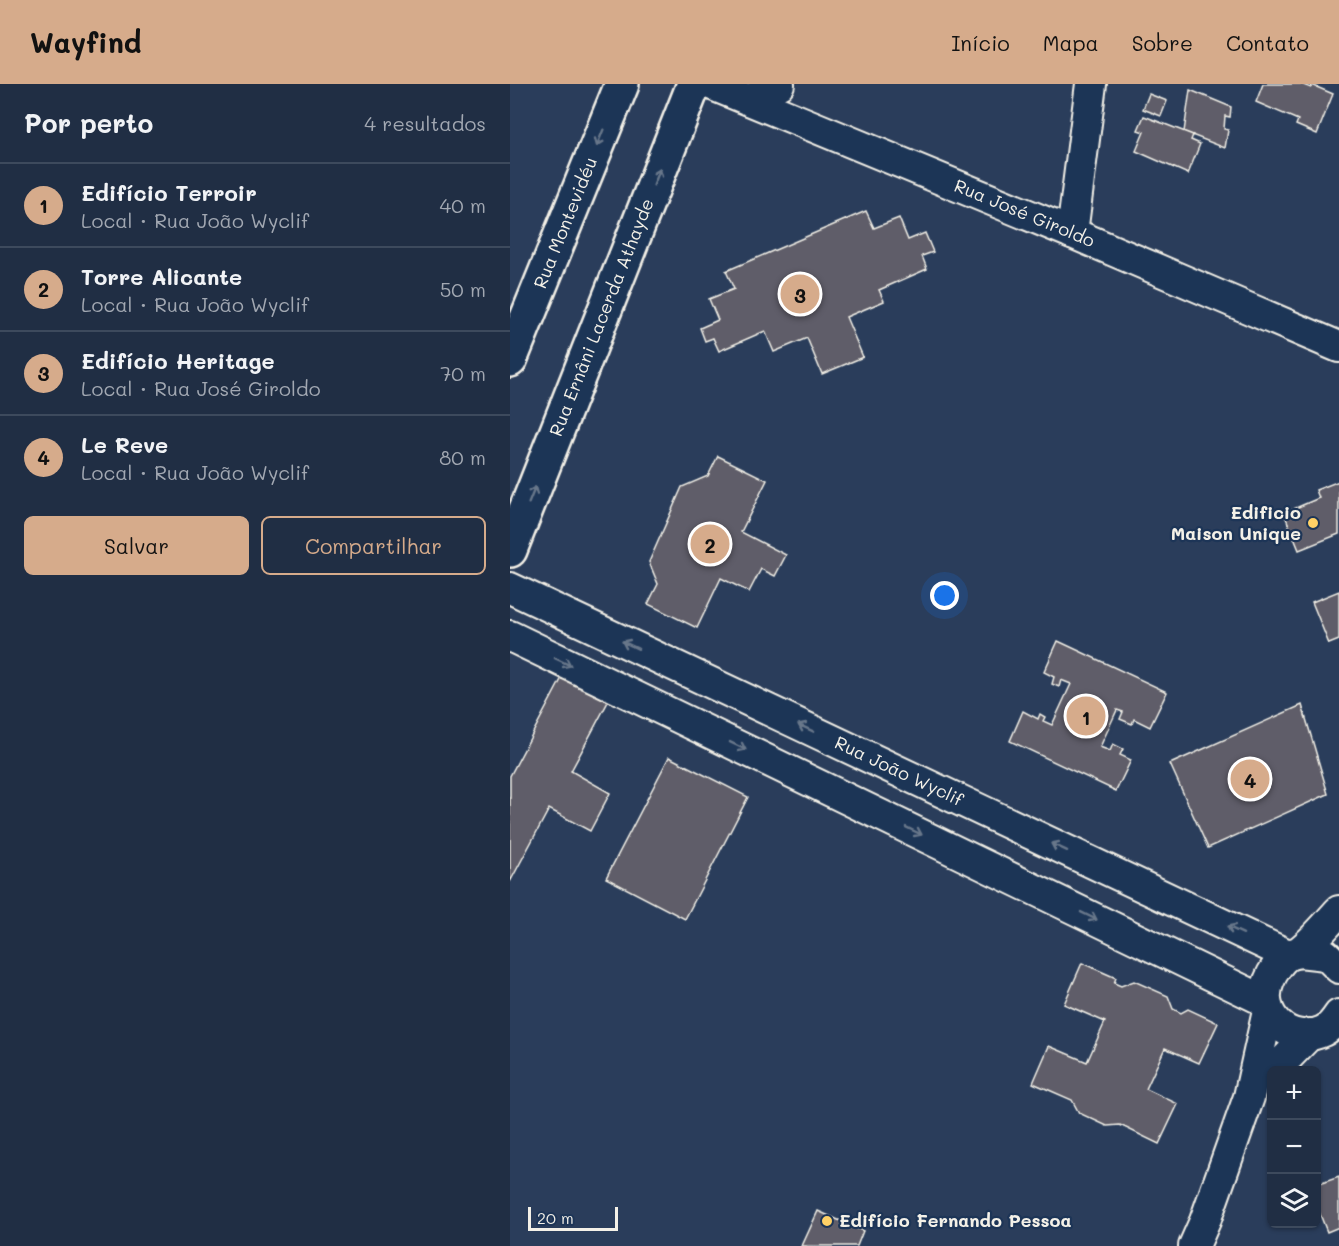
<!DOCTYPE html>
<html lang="pt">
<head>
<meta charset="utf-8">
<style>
  :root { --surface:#202e44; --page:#2d3a4f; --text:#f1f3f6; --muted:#a2a8b2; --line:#3d4a5d; --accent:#d6ab8b }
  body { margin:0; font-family:Mali,sans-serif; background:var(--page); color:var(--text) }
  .controls { position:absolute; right:18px; bottom:18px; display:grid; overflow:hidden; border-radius:9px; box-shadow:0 2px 4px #0004 }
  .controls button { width:54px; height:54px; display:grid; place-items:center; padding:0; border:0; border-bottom:2px solid var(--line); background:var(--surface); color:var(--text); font:30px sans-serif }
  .scale { position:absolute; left:18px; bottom:15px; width:90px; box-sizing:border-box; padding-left:6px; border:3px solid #f4f1e8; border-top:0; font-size:16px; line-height:21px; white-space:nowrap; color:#f4f1e8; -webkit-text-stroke:4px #1d3557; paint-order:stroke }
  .you { position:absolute; left:435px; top:512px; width:21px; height:21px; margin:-15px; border:4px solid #fff; border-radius:50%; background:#1a73e8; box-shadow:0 0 0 9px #1a73e833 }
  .badge { display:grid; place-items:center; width:39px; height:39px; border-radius:50%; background:var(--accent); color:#111; font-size:20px; font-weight:700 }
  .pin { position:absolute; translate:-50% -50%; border:3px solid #fff; box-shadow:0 2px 6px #0006 }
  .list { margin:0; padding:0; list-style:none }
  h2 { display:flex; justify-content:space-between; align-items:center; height:78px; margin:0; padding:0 24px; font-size:26px }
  h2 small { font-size:20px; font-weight:400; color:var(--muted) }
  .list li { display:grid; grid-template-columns:39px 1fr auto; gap:18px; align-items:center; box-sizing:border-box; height:84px; padding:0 24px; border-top:2px solid var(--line) }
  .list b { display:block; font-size:22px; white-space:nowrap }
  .list p { margin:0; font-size:20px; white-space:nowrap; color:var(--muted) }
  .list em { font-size:20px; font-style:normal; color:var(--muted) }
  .actions { display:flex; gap:12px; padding:18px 24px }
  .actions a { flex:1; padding:14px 0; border:2px solid var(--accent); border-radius:9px; text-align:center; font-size:21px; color:var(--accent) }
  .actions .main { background:var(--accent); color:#111 }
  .icon { flex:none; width:33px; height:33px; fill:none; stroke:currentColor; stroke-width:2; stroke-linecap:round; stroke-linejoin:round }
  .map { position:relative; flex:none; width:829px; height:1162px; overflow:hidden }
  header { display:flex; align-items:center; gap:36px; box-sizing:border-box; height:84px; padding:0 30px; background:var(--accent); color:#111 }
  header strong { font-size:28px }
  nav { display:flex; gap:33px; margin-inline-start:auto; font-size:21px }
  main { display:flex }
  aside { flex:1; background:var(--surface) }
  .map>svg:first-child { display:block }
  .building { fill:#5e5d69; stroke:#f4f1e8; stroke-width:1.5 }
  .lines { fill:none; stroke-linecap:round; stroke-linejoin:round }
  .minor-casing { stroke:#f4f1e8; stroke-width:34 }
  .tertiary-casing { stroke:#f4f1e8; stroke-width:38 }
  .minor { stroke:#1d3557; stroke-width:30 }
  .tertiary { stroke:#1d3557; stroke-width:33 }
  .oneway { stroke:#68778a }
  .poi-dot { fill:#ffd166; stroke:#1d3557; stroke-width:2 }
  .labels { text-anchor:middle; stroke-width:4.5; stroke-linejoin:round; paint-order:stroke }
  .street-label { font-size:18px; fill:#f4f1e8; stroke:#1d3557 }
  .poi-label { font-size:18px; font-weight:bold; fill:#f4f1e8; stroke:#1d3557; text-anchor:end }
</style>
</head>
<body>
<header>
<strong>Wayfind</strong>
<nav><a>Início</a><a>Mapa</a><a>Sobre</a><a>Contato</a></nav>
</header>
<main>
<aside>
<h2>Por perto<small>4 resultados</small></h2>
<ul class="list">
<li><span class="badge">1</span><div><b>Edifício Terroir</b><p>Local · Rua João Wyclif</p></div><em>40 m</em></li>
<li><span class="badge">2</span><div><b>Torre Alicante</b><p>Local · Rua João Wyclif</p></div><em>50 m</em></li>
<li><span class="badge">3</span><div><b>Edifício Heritage</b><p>Local · Rua José Giroldo</p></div><em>70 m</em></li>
<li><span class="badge">4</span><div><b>Le Reve</b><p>Local · Rua João Wyclif</p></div><em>80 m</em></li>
</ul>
<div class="actions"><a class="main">Salvar</a><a>Compartilhar</a></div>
</aside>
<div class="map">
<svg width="829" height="1162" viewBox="0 0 829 1162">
  <rect width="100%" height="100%" fill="#2a3d5b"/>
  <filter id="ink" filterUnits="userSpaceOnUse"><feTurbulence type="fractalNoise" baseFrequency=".0167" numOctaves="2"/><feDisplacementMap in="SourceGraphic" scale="12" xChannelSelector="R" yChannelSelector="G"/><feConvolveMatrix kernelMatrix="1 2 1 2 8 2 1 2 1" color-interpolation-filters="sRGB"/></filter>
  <g filter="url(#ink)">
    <!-- building -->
    <g class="building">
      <path d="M753,0h38l10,4 1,-3 21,9 -16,40 -21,-9 2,-5 -42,-18z"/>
      <path d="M680,6l41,17 -1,10 -5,-1 -1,13 4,1 -3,18 -41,-16z"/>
      <path d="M639,10l18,7 -6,15 -18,-7z"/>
      <path d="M634,32l49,19 -2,5 9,4 -12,30 -52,-23 8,-19 -6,-2z"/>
      <path d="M356,127l8,17 25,-10 9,22 17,-7 8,19 -11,4 5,13 -48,21 5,11 -38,16 17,40 -41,17 -15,-36 -33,14 -9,-21 -46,20 -6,-13 -8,3 -5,-13 18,-8 -9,-21 25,-10 -8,-18z"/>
      <path d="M208,372l49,24 -26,52 45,23 -11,21 -14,-7 -12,23 -28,-14 -24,50 -49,-24 10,-20 -9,-22 33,-75 26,-11z"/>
      <path d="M829,397v53l-40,16 -15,-37 35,-15 -3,-8z"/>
      <path d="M829,507v49l-10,4 -17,-42z"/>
      <path d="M548,557l109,51 -17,35 -16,-8 -2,5 -12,-5 3,-7 -6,-2 -17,37 10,4 3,-7 10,5 -3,6 11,5 -15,31 -106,-50 13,-30 15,8 2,-5 5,3 -2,4 9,4 19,-41 -10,-4 -2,7 -7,-3 2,-7 -10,-5z"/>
      <path d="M54,590l46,24 -39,73 39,22 -20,38 -41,-22 -39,73v-106z"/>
      <path d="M792,621l26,89 -120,54 -38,-84z"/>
      <path d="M159,673l79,40 -63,122 -79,-41z"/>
      <path d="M572,879l34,15 -2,5 7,3 13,-5 34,15 5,13 8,4 7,-4 30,14 -19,40 -34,-15 -19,41 32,15 -19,40 -39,-19 -13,1 -28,-13 -7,-13 -39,-17 16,-37 38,16 18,-40 -41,-18z"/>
      <path d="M829,1093v50l-12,5 -11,-28v-19z"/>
      <path d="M308,1127l45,20 -6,15h-55z"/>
    </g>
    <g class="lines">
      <!-- minor casing -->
      <g class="minor-casing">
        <g id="minor">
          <path id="s1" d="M200,0l362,149 267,114"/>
          <path d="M240,16l29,-16"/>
          <path d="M562,149l19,-149"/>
          <path id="s2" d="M0,504l778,367"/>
          <path d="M0,552l755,365"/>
          <path d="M829,827c-12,13 -24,28 -38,39 -4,4 -9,3 -13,5 -8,5 -16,18 -19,26 -14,33 21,66 54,50 7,-3 12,-10 16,-16"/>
          <path d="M789,868l27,3 13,13"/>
          <path d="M765,986l35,-36"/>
          <path d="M684,1162l11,-25 44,-124 19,-86"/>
        </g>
      </g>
      <!-- tertiary casing -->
      <g class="tertiary-casing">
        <g id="tertiary">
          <path id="s3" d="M0,276l112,-276"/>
          <path id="s4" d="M0,466l184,-466"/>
        </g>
      </g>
      <!-- minor -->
      <use href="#minor" class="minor"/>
      <!-- tertiary -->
      <use href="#tertiary" class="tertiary"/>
    </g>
    <!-- one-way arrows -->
    <defs><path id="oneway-shaft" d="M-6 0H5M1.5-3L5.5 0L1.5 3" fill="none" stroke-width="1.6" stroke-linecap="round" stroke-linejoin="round" transform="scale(1.5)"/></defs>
    <g class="oneway">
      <use href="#oneway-shaft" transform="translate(90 54) rotate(112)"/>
      <use href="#oneway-shaft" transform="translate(147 93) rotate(-68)"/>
      <use href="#oneway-shaft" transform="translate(22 411) rotate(-68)"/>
      <use href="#oneway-shaft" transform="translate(120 561) rotate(-155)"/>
      <use href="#oneway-shaft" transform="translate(53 578) rotate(26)"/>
      <use href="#oneway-shaft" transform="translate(296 644) rotate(-155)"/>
      <use href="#oneway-shaft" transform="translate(228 662) rotate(26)"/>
      <use href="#oneway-shaft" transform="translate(404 747) rotate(26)"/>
      <use href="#oneway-shaft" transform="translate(549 763) rotate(-155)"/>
      <use href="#oneway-shaft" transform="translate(579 832) rotate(26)"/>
      <use href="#oneway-shaft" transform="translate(725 846) rotate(-155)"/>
    </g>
  </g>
  <!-- markers -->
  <g class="poi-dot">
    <circle cx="803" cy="439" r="6"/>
    <circle cx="317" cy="1137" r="6"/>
  </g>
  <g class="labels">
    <!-- street labels -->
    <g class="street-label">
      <text dy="6" stroke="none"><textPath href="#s1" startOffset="340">Rua José Giroldo</textPath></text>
      <text dy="6" stroke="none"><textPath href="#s3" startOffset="148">Rua Montevidéu</textPath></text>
      <text dy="6" stroke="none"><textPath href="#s4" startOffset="250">Rua Ernâni Lacerda Athayde</textPath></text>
      <text dy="6" stroke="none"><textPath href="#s2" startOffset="430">Rua João Wyclif</textPath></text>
    </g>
    <!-- poi labels -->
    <g class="poi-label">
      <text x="791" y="435">Edificio<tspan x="791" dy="21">Maison Unique</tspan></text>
      <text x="329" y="1143" text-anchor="start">Edifício Fernando Pessoa</text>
    </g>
  </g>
</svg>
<div class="controls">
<button>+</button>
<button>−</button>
<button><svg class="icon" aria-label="layers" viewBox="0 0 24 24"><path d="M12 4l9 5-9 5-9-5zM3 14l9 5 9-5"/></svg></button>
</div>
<div class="scale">20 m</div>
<div class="you"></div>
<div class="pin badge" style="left:576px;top:632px">1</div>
<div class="pin badge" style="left:200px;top:460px">2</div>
<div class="pin badge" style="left:290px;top:210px">3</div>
<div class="pin badge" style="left:740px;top:695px">4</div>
</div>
</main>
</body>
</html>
